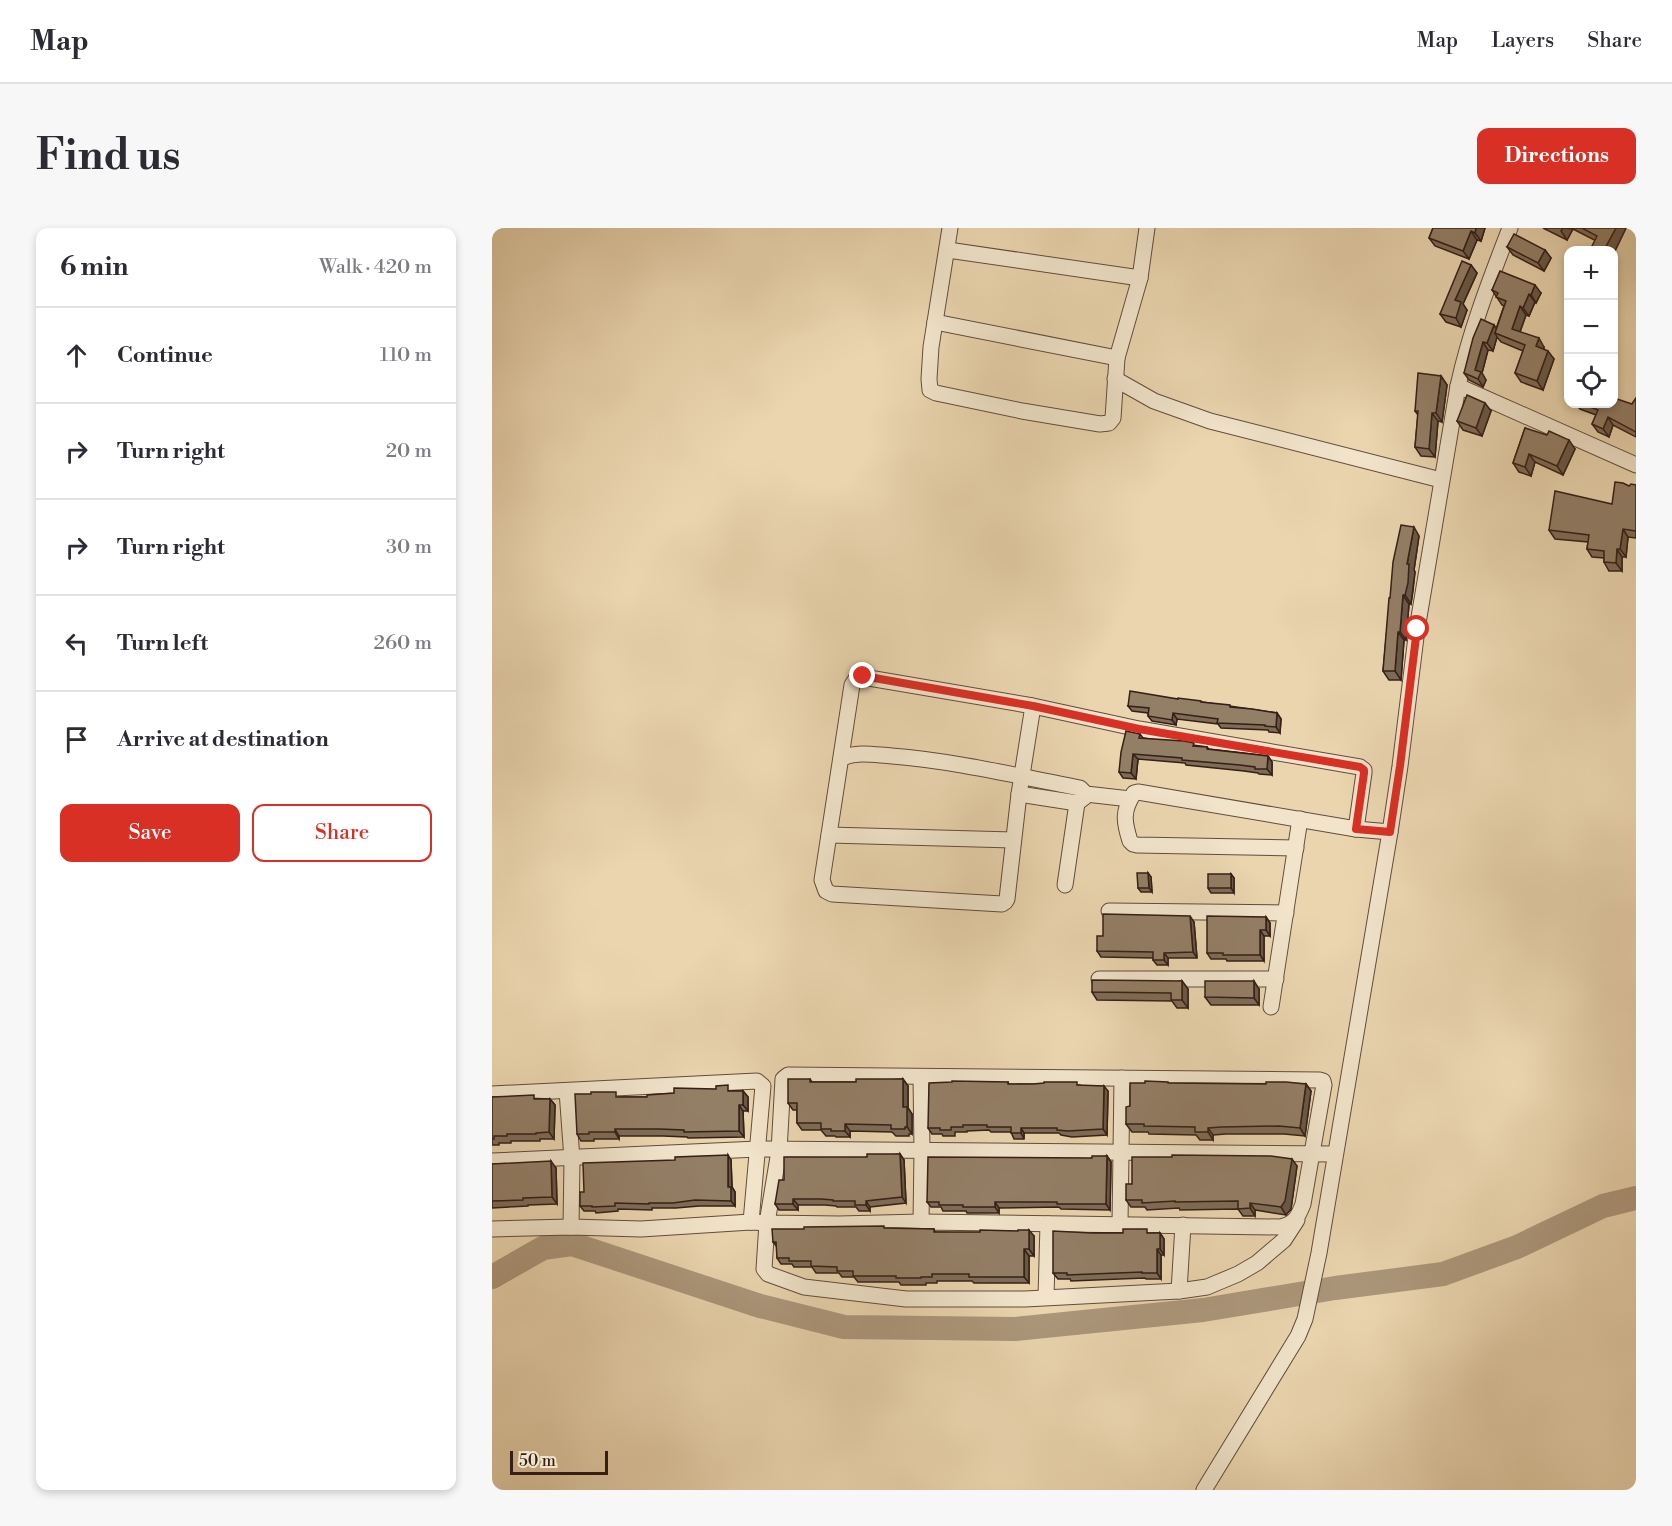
<!DOCTYPE html>
<html lang="en">
<head>
<meta charset="utf-8">
<style>
  :root { --surface:#fff; --page:#f7f7f7; --text:#2b2b33; --muted:#7c7c81; --line:#e1e1e2; --accent:#d93025 }
  body { margin:0; font-family:"Libre Bodoni",serif; background:var(--page); color:var(--text) }
  .controls { position:absolute; right:18px; top:18px; display:grid; overflow:hidden; border-radius:12px; box-shadow:0 3px 9px #0003 }
  .controls button { width:54px; height:54px; display:grid; place-items:center; padding:0; border:0; border-bottom:2px solid var(--line); background:var(--surface); color:var(--text); font:30px sans-serif }
  .scale { position:absolute; left:18px; bottom:15px; width:98px; box-sizing:border-box; padding-left:6px; border:3px solid #351f16; border-top:0; font-size:16px; line-height:21px; white-space:nowrap; color:#351f16; -webkit-text-stroke:4px #f1e4cb; paint-order:stroke }
  .stop { position:absolute; width:18px; height:18px; margin:-14px; border:4px solid #d93025; border-radius:50%; background:#fff }
  .stop.end { background:#d93025; border-color:#fff; box-shadow:0 2px 6px #0008 }
  .list { margin:0; padding:0; list-style:none }
  h2 { display:flex; justify-content:space-between; align-items:center; height:78px; margin:0; padding:0 24px; font-size:26px }
  h2 small { font-size:20px; font-weight:400; color:var(--muted) }
  .list li { display:grid; grid-template-columns:39px 1fr auto; gap:18px; align-items:center; box-sizing:border-box; height:96px; padding:0 24px; border-top:2px solid var(--line) }
  .list b { display:block; font-size:22px; white-space:nowrap }
  .list em { font-size:20px; font-style:normal; color:var(--muted) }
  .actions { display:flex; gap:12px; padding:18px 24px }
  .actions a { flex:1; padding:14px 0; border:2px solid var(--accent); border-radius:12px; text-align:center; font-size:21px; color:var(--accent) }
  .actions .main { background:var(--accent); color:#fff }
  .icon { flex:none; width:33px; height:33px; fill:none; stroke:currentColor; stroke-width:2; stroke-linecap:round; stroke-linejoin:round }
  .map { position:relative; flex:none; width:1144px; height:1262px; overflow:hidden; border-radius:12px }
  header { display:flex; align-items:center; gap:36px; box-sizing:border-box; height:84px; padding:0 30px; background:var(--surface); border-bottom:2px solid var(--line) }
  header strong { font-size:28px }
  nav { display:flex; gap:33px; margin-inline-start:auto; font-size:21px }
  .intro { display:flex; align-items:center; justify-content:space-between; box-sizing:border-box; height:144px; padding:0 36px }
  h1 { margin:0; font-size:42px }
  .button { padding:15px 27px; border-radius:12px; background:var(--accent); color:#fff; font-size:21px; font-weight:700 }
  main { display:flex; gap:36px; padding:0 36px }
  aside { flex:1; background:var(--surface); border-radius:12px; box-shadow:0 3px 9px #0003 }
  .map>svg:first-child { display:block }
  .lines { fill:none; stroke-linecap:round; stroke-linejoin:round }
  .river { stroke:#ac977b; stroke-width:24 }
  .minor-casing { stroke:#624c3c; stroke-width:17 }
  .minor { stroke:#f1e4cb; stroke-width:15 }
  .wall { fill:#7e6c58; stroke:#351f16; stroke-width:1.5 }
  .shaded-wall { fill:#675847; stroke:#351f16; stroke-width:1.5 }
  .building { fill:#937e66; stroke:#351f16; stroke-width:1.5 }
  .route { stroke:#d93025; stroke-width:8 }
</style>
</head>
<body>
<header>
<strong>Map</strong>
<nav><a>Map</a><a>Layers</a><a>Share</a></nav>
</header>
<div class="intro"><h1>Find us</h1><a class="button">Directions</a></div>
<main>
<aside>
<h2>6 min<small>Walk · 420 m</small></h2>
<ul class="list">
<li><svg class="icon" aria-label="ahead" viewBox="0 0 24 24"><path d="M12 20V5M6 11l6-6 6 6"/></svg><div><b>Continue</b></div><em>110 m</em></li>
<li><svg class="icon" aria-label="right" viewBox="0 0 24 24"><path d="M7 20v-9h11M14 6l5 5-5 5"/></svg><div><b>Turn right</b></div><em>20 m</em></li>
<li><svg class="icon" aria-label="right" viewBox="0 0 24 24"><path d="M7 20v-9h11M14 6l5 5-5 5"/></svg><div><b>Turn right</b></div><em>30 m</em></li>
<li><svg class="icon" aria-label="left" viewBox="0 0 24 24"><path d="M17 20v-9H6M10 6l-5 5 5 5"/></svg><div><b>Turn left</b></div><em>260 m</em></li>
<li><svg class="icon" aria-label="arrive" viewBox="0 0 24 24"><path d="M6 21V4h12l-3 4 3 4H6"/></svg><div><b>Arrive at destination</b></div></li>
</ul>
<div class="actions"><a class="main">Save</a><a>Share</a></div>
</aside>
<div class="map">
<svg width="1144" height="1262" viewBox="0 0 1144 1262">
  <rect width="100%" height="100%" fill="#ead5af"/>
  <filter id="stains"><feTurbulence type="fractalNoise" baseFrequency=".00333" numOctaves="4"/><feColorMatrix values="0 0 0 0 .2 0 0 0 0 .09 0 0 0 0 .02 0 0 0 .5 -.17"/></filter>
  <radialGradient id="worn" r=".72"><stop offset=".6" stop-color="#630" stop-opacity="0"/><stop offset="1" stop-color="#630" stop-opacity=".3"/></radialGradient>
  <g class="lines">
    <!-- river -->
    <path class="river" d="M0,1049l51,-29 29,-4 188,62 84,21 171,2 188,-19 132,-22 108,-14 74,-27 86,-41 33,-8"/>
    <!-- minor casing -->
    <g class="minor-casing">
      <g id="minor">
        <path d="M458,0l-19,119 -2,32 1,11 6,3 86,18 78,13 9,-1 4,-5 4,-60 23,-80 7,-50"/>
        <path d="M456,22l192,28"/>
        <path d="M443,94l182,36"/>
        <path d="M623,151l39,22 56,20 231,59"/>
        <path d="M966,158l178,79"/>
        <path d="M541,478l-14,88 -12,105 -2,3 -3,2 -170,-10 -6,-3 -4,-11 30,-195 4,-6 7,-2 170,29 106,23 221,38 4,3v3l-8,56"/>
        <path d="M350,530c16,-7 33,-3 50,-2 63,5 125,20 188,32l6,6 44,5"/>
        <path d="M527,566l58,9 8,-6"/>
        <path d="M337,607l184,5"/>
        <path d="M804,620l-159,-3 -4,-1 -3,-3c-6,-19 -8,-30 4,-48l4,-1 218,37 34,3"/>
        <path d="M573,657l12,-82"/>
        <path d="M617,683l177,2"/>
        <path d="M607,751h177"/>
        <path d="M779,779l29,-188"/>
        <path d="M429,849l1,74 -1,71"/>
        <path d="M75,863l5,68 -1,68"/>
        <path d="M0,866l265,-13 6,5 -12,136"/>
        <path d="M0,933l266,-12 577,5"/>
        <path d="M628,996l2,-146"/>
        <path d="M0,1001l79,-2 70,2 110,-7 16,1 72,1 82,-2 359,5c15,-3 18,-10 23,-23l21,-119 -1,-4 -3,-1 -532,-5 -5,4 -4,72 -12,72 -3,46 4,5 36,13 102,12h119l154,-8 28,-4 31,-13 19,-11 27,-23 13,-20"/>
        <path d="M687,1063l4,-66"/>
        <path d="M554,1069l2,-73"/>
        <path d="M712,1262l94,-154 7,-17 14,-66 71,-421 10,-66 17,-137 41,-243c12,-55 32,-106 52,-158"/>
      </g>
    </g>
    <!-- minor -->
    <use href="#minor" class="minor"/>
  </g>
  <!-- wall -->
  <g class="wall">
    <path d="M941,0h52l-4,13 -4,-1 -8,19 -34,-13 -6,-8z"/>
    <path d="M1051,0h83l-12,25v-3l-41,-21 -6,11z"/>
    <path d="M1015,19l38,3 6,8 -7,13 -31,-16z"/>
    <path d="M979,37l6,8 -14,31 4,6 -6,17 -15,-5 -6,-8z"/>
    <path d="M1000,62l49,3 -5,10 -1,-1 -6,14 -3,-1 -6,17 24,15v2l10,10 -11,31 -22,-8 -6,-9 8,-22 -22,-9 -4,-5 -4,14 -5,-1 -6,23 4,7 -3,7 -14,-7 -5,-7 30,-48 2,4 8,-23 -2,-1z"/>
    <path d="M949,148l6,9 -5,37 -4,-1 -3,36 -14,-1 -6,-9 3,-32 -3,-4z"/>
    <path d="M1144,170v39l-23,-12 -4,12 -11,-5 -6,-8 4,-9 -16,-6 -4,-5h56z"/>
    <path d="M999,183l-9,25 -19,-6 -6,-9z"/>
    <path d="M1033,200l50,21 -12,26 -28,-13 -4,14 -12,-4 -6,-9z"/>
    <path d="M1144,257v53l-8,-1 -2,20h-4v14h-13l-5,-9v-4l-12,-1 -5,-8 1,-7 -33,-3 -6,-9 63,-26 17,-18z"/>
    <path d="M927,308l-5,34 1,2 -2,19 -2,13h-2l-3,36h-2l-3,40h-12l-6,-9 7,-73z"/>
    <path d="M710,474l75,11 4,6 -1,14 -11,-1 -1,-2 -47,-2 -3,-4 -41,-5 -1,6 -24,-4 -4,-5v-3l-16,-2 -4,-5z"/>
    <path d="M648,506l3,4 64,9 2,2 59,7 4,6v13l-13,-1 -1,-1 -14,-2 -58,-6 -1,-2 -47,-4 -2,20 -13,-1 -4,-6z"/>
    <path d="M656,645l3,4 1,15h-11l-3,-4z"/>
    <path d="M739,646l3,4v15h-23l-3,-5z"/>
    <path d="M774,689l4,6v13h-6v25h-37l-1,-2h-15l-4,-6z"/>
    <path d="M702,694l3,36h-29v7h-11l-4,-5v-2l-52,-1 -4,-6 6,-15z"/>
    <path d="M690,753l6,8v19h-11l-5,-7 -75,-1 -5,-8z"/>
    <path d="M767,761v16h-48l-6,-8z"/>
    <path d="M318,851l2,3h44l47,-3 5,7v22l4,6v20h-3v2h-13l-4,-4 -42,-1v6h-14l-1,-1h-9l-5,-6h-19l-5,-7v-13h-4l-5,-7z"/>
    <path d="M516,854l1,2 70,1 29,6 -1,44 -35,2 -11,-2 -2,-2h-35v6h-10l-3,-7h-20l-2,-2 -22,1v1h-12v4h-12l-1,-2h-10l-4,-6z"/>
    <path d="M653,855l161,1 5,7 -6,45 -21,-2h-58l-13,1v5h-13l-4,-5 -47,-1 -1,-2h-16l-6,-8 4,-18z"/>
    <path d="M239,863h12l5,6v14h-5l1,26 -56,1 -1,-1 -24,-1h-44v3h-25v2h-13l-4,-7 42,-37h28z"/>
    <path d="M0,869l58,2 5,6 -1,34h-14v2h-29v2h-12v2h-7z"/>
    <path d="M408,926l4,6 2,43 -36,4v4h-11l-3,-4h-19l-1,-1 -11,-1h-27v5h-19l-4,-6 9,-24 83,-23z"/>
    <path d="M615,928l4,6 -1,48 -49,-1 -2,-2 -60,1v5h-32l-1,-2h-23l-2,-4h-10l-4,-5 165,-44z"/>
    <path d="M239,932l1,27 3,5v14h-36l-23,2h-24v2l-34,-1v2l-22,2 -1,-2h-11l-4,-5z"/>
    <path d="M0,936l64,4 1,36 -29,1v1l-36,2z"/>
    <path d="M805,938l-6,43 -5,6 -31,-5v6h-12l-5,-7 -58,1 -1,-2 -32,2 -2,-3h-14l-5,-7 6,-16z"/>
    <path d="M393,1000l49,1 1,3 99,4v20h-5v27h-55l-2,-2h-35v2h-11v2h-25l-2,-3h-41l-4,-5h-12l-3,-4h-23l-4,-6h-18l-2,-3h-11l-4,-6v-11l-4,-5z"/>
    <path d="M600,1005h68l4,6v16h-3v24h-15l-1,-1 -74,3 -1,-2h-12l-5,-6z"/>
  </g>
  <!-- shaded-wall -->
  <g class="shaded-wall">
    <path d="M984,0h9l-4,13 -6,-8z"/>
    <path d="M1071,0l10,1 -6,11 -6,-9z"/>
    <path d="M1124,0h10l-12,25v-3h-10z"/>
    <path d="M979,3l6,9 -8,19 -6,-8z"/>
    <path d="M1053,22l6,8 -7,13 -6,-8z"/>
    <path d="M979,37l6,8 -14,31 4,6 -6,17 -5,-9 -1,-18z"/>
    <path d="M1043,57l6,8 -5,10 -5,-8z"/>
    <path d="M1037,66l6,8 -6,14 -6,-8z"/>
    <path d="M1028,78l6,9 -8,22 -6,-8z"/>
    <path d="M1002,97l5,8h-4l2,4 -4,14 -6,-8z"/>
    <path d="M1047,110l5,9 -3,8 -5,-9z"/>
    <path d="M991,114l5,8 -6,23 4,7 -3,7 -5,-8 -3,-9z"/>
    <path d="M1056,123l6,8 -11,31 -6,-9z"/>
    <path d="M949,148l6,9 -5,37 -6,-9z"/>
    <path d="M993,175l6,8 -9,25 -6,-8z"/>
    <path d="M940,185l6,8 -3,36 -6,-8z"/>
    <path d="M1116,189l5,8 -4,12 -6,-8z"/>
    <path d="M1077,212l6,9 -12,26 -6,-9z"/>
    <path d="M1037,226l6,8 -4,14 -6,-9z"/>
    <path d="M922,299l5,9 -5,34 1,2 -4,32 -6,-9 2,-31z"/>
    <path d="M1131,301l5,8 -2,20 -6,-8z"/>
    <path d="M1125,321l5,8v14l-6,-8z"/>
    <path d="M911,367l6,9 -3,36 -6,-8z"/>
    <path d="M906,404l6,8 -3,40 -6,-9z"/>
    <path d="M681,485l4,6 -1,6 -4,-5z"/>
    <path d="M785,485l4,6 -1,14 -4,-6z"/>
    <path d="M641,526l5,5 -2,20 -5,-6z"/>
    <path d="M776,528l4,6v13l-5,-6z"/>
    <path d="M656,645l3,4 1,15 -3,-4z"/>
    <path d="M739,646l3,4v15l-3,-5z"/>
    <path d="M698,688l4,6 3,36 -4,-6z"/>
    <path d="M774,689l4,6v13l-4,-6z"/>
    <path d="M768,702l4,6v25l-4,-6z"/>
    <path d="M672,725l4,5v7l-4,-5z"/>
    <path d="M690,753l6,8v19l-6,-8z"/>
    <path d="M762,753l5,8v16l-5,-7z"/>
    <path d="M411,851l5,7v22l4,6v20l-5,-7 -4,-20z"/>
    <path d="M814,856l5,7 -6,45 -5,-8z"/>
    <path d="M612,858l4,5 -1,44 -4,-6z"/>
    <path d="M251,863l5,6v14l-5,-6z"/>
    <path d="M58,871l5,6 -1,34 -5,-7z"/>
    <path d="M247,877l4,6 1,26 -5,-6z"/>
    <path d="M353,896l5,7v6l-5,-6z"/>
    <path d="M529,900l3,5v6l-3,-6z"/>
    <path d="M716,900l5,7v5l-5,-8z"/>
    <path d="M123,901l4,7v3l-4,-7z"/>
    <path d="M408,926l4,6 2,43 -4,-6z"/>
    <path d="M236,927l3,5 1,27 3,5v14l-4,-5 -3,-14z"/>
    <path d="M615,928l4,6 -1,48 -4,-6z"/>
    <path d="M800,931l5,7 -6,43 -5,6 -5,-8z"/>
    <path d="M59,933l5,7 1,36 -5,-7z"/>
    <path d="M301,971l5,6v5l-5,-6z"/>
    <path d="M374,973l4,6v4l-4,-6z"/>
    <path d="M503,974l4,6v5l-4,-6z"/>
    <path d="M758,975l5,7v6l-5,-8z"/>
    <path d="M537,1002l5,6v20l-5,-7z"/>
    <path d="M668,1005l4,6v16l-4,-6z"/>
    <path d="M532,1021l5,7v27l-5,-6z"/>
    <path d="M665,1021l4,6v24l-4,-6z"/>
  </g>
  <!-- building -->
  <g class="building">
    <path d="M941,0h43l-1,5 -4,-2 -8,20 -34,-13z"/>
    <path d="M1090,0h34l-12,22h-14l7,-14z"/>
    <path d="M1022,6l31,16 -7,13 -31,-16z"/>
    <path d="M970,33l9,4 -16,35 6,2 -5,16 -16,-4z"/>
    <path d="M1008,43l35,14 -4,10 -2,-1 -6,14 -3,-2 -8,23 27,9 -3,8 12,5 -11,30 -22,-8 10,-28 -30,-12 11,-32 -10,-4 2,-4 -6,-3z"/>
    <path d="M989,91l13,6 -7,18 -4,-1 -8,28 6,2 -3,7 -14,-6 9,-35z"/>
    <path d="M1077,142v11l-4,-1z"/>
    <path d="M926,145l23,3 -5,37h-4l-3,36 -14,-2 3,-36h-3z"/>
    <path d="M975,167l18,8 -9,25 -19,-7z"/>
    <path d="M1122,170l18,6 4,-6v34l-28,-15 -5,12 -11,-5 6,-14 -16,-6h32z"/>
    <path d="M1033,200l22,7 2,-4 20,9 -12,26 -28,-12 -4,13 -12,-4z"/>
    <path d="M1123,254l8,1 6,3 2,-2 5,1v46l-13,-2 -3,20h-3l-1,14 -12,-1v-11l-17,-2 2,-14 -40,-5 6,-39 57,13z"/>
    <path d="M909,297l13,2 -7,37h2l-1,19 -3,12h-2l-3,37h-2l-3,39h-12l6,-73h1l3,-36z"/>
    <path d="M638,463l48,8v-1l23,3v1l29,3v2l22,2 25,4 -1,14 -11,-1v-1l-48,-2 1,-4 -45,-6 -1,7 -24,-4 1,-8 -21,-2z"/>
    <path d="M634,503l14,3 -1,4 45,3 10,2 -1,3 14,1v2l61,7 -1,13h-12v-2l-15,-2 -58,-5v-2l-49,-4 -2,19 -12,-1 2,-20z"/>
    <path d="M645,645h11l1,15h-11z"/>
    <rect x="716" y="646" width="23" height="14"/>
    <path d="M611,686l87,2 3,36 -29,1v7h-11v-8l-56,-1v-15h6z"/>
    <path d="M715,688l59,1v13h-6v25h-37v-2h-16z"/>
    <path d="M600,752l90,1v19h-11v-7l-79,-1z"/>
    <path d="M713,753h49v17l-49,-1z"/>
    <path d="M296,851h22v3h46v-3h47v28h4v20h-2v2h-14v-4l-46,-1v7h-14v-2h-10v-6h-24v-20h-9z"/>
    <path d="M460,853l56,1v2h25l11,-1v-1h33v3l27,1 -1,43 -35,2 -11,-1v-2h-36v5h-10v-6h-24v-2h-24v2h-12v3h-11v-2h-12l1,-45 23,-1z"/>
    <path d="M653,853l23,1v1l98,1v-2h20l20,2 -6,44 -21,-2 -58,1 -13,1v4h-13v-5l-51,-1v-2h-18v-17l4,-1v-23h15z"/>
    <path d="M236,857v6h15v14h-4v26l-55,1v-2l-25,-1h-44v3h-26v2h-12l-2,-40h16v-2h25v5h31v-2l27,-2v-5l42,1v-3z"/>
    <path d="M42,867v4h16l-1,33 -13,1v1h-29v2h-13v3h-2v-42z"/>
    <path d="M375,926h33l2,43 -36,4v4h-11v-4h-22v-1l-12,-1h-28v5h-18l4,-24h5v-23h83z"/>
    <path d="M236,927v32h3v14l-36,-1 -22,3h-24v1l-34,-1v3l-23,1v-1h-12v-14h4l-1,-29 92,-3v-3z"/>
    <path d="M680,927l99,1 21,3 -7,42 -4,6 -31,-4v5l-12,1v-8l-63,1v-1l-33,2v-3h-16v-16h6v-27h40z"/>
    <path d="M600,928h15l-1,48h-49v-2h-62v5h-32v-2h-24v-3h-12l1,-45 164,1z"/>
    <path d="M59,933l1,36 -29,1v2l-31,1v-37z"/>
    <path d="M392,998v2l50,1v3h46v-2l38,1v-1h11v19h-5v28h-55v-3h-37v3h-11v1h-25v-2h-43v-5h-16v-4l-26,-1v-5h-22v-3h-12l-1,-16h-3l-1,-13h32v-2z"/>
    <path d="M631,1001h24v4h13v16h-3v24h-15v-1l-75,3v-2h-14v-42l39,2h31z"/>
  </g>
  <g class="lines">
    <!-- route -->
    <path class="route" d="M371,448l170,30 106,23 221,38 4,3v3l-8,56 34,3 10,-66 17,-137"/>
  </g>
  <rect width="100%" height="100%" filter="url(#stains)"/>
  <rect width="100%" height="100%" fill="url(#worn)"/>
</svg>
<div class="controls">
<button>+</button>
<button>−</button>
<button><svg class="icon" aria-label="locate" viewBox="0 0 24 24"><circle cx="12" cy="12" r="6"/><path d="M12 2v4M12 18v4M2 12h4M18 12h4"/></svg></button>
</div>
<div class="scale">50 m</div>
<div class="stop" style="left:925px;top:401px"></div>
<div class="stop end" style="left:371px;top:448px"></div>
</div>
</main>
</body>
</html>
